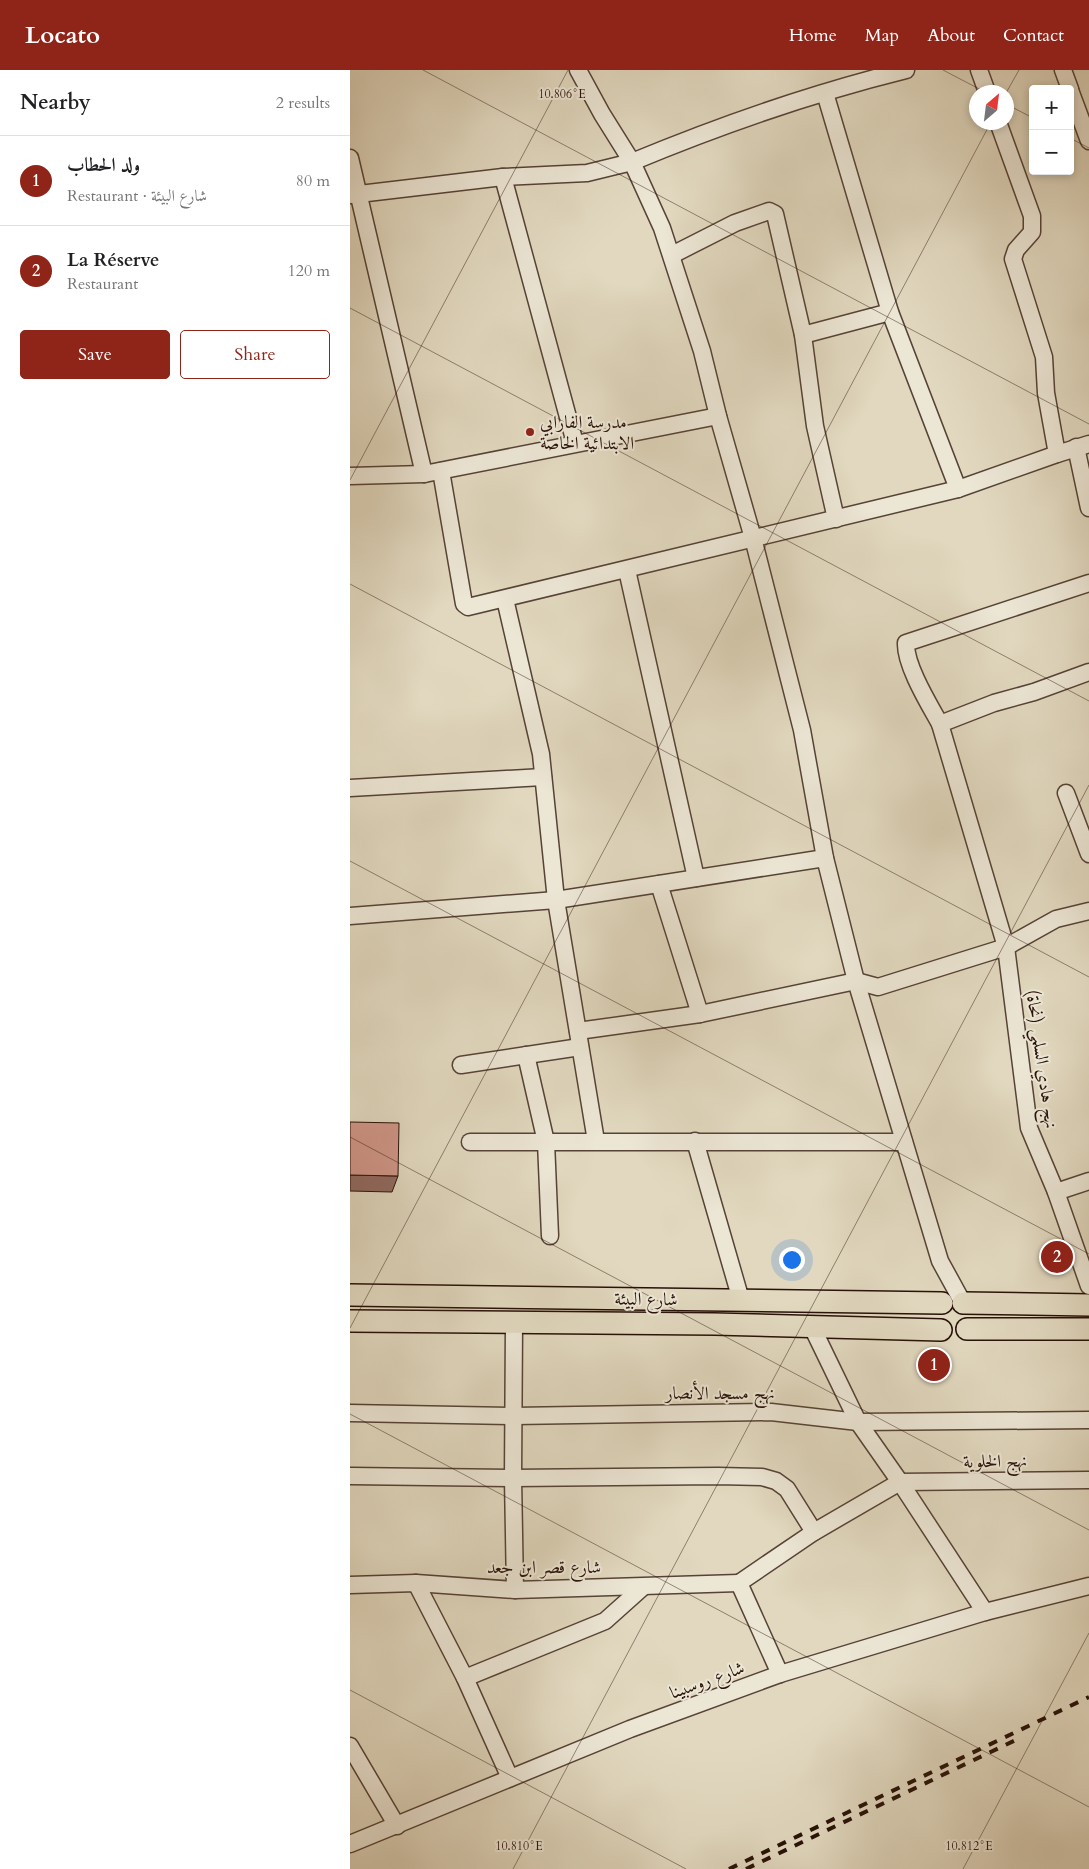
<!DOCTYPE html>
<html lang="en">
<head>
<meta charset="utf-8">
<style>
  :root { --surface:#fff; --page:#f6f6f6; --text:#202124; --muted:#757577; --line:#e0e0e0; --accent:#8f2418 }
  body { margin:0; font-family:Cardo,Amiri,serif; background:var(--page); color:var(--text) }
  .controls { position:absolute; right:15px; top:15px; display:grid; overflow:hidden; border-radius:5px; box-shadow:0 2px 8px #0003 }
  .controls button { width:45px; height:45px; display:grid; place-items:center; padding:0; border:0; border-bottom:1px solid var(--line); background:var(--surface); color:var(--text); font:25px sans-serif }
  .compass { position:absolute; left:619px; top:15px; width:45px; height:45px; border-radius:50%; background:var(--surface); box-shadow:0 2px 8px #0003; rotate:28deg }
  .you { position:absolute; left:441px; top:1189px; width:18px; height:18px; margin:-12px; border:4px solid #fff; border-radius:50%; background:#1a73e8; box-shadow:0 0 0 8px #1a73e833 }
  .badge { display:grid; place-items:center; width:32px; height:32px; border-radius:50%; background:var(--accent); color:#fff; font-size:16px; font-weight:700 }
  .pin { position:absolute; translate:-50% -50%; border:2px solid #fff; box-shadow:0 1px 5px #0006 }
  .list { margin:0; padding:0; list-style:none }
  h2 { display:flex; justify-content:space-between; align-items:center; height:65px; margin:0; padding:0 20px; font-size:21px }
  h2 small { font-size:16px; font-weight:400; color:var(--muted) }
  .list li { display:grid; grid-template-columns:32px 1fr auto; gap:15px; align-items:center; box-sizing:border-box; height:90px; padding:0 20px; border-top:1px solid var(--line) }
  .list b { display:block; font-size:19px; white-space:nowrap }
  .list p { margin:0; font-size:16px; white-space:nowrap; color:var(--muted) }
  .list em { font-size:16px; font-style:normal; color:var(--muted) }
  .actions { display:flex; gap:10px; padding:15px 20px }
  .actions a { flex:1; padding:11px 0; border:1px solid var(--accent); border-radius:5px; text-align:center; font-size:18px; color:var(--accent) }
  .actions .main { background:var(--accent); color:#fff }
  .map { position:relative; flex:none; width:739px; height:1799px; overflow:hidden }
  header { display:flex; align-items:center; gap:30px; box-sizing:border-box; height:70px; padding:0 25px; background:var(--accent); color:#fff }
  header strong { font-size:24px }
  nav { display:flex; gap:28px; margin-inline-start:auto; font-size:18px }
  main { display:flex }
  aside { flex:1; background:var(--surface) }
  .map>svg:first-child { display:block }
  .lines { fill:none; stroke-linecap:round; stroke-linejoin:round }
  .minor-casing { stroke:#564336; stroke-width:19 }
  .major-casing { stroke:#281108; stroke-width:24 }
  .minor { stroke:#ece6d5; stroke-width:16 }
  .major { stroke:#e1d8bf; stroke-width:21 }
  .rail { stroke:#281108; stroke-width:4; stroke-dasharray:9 9; stroke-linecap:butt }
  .shaded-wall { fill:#926a61; stroke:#281108 }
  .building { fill:#d1978a; stroke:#281108 }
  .ticks { fill:none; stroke:#281108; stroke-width:1; stroke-opacity:0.45 }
  .poi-dot { fill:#8f2418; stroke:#ece6d5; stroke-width:2 }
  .labels { text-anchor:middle; stroke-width:4; stroke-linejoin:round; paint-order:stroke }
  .poi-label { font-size:18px; fill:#281108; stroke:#ece6d5; text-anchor:start }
  .street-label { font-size:18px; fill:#281108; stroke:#ece6d5 }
  .ticks-label { font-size:12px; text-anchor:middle; fill:#281108; stroke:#ece6d5; stroke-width:4; stroke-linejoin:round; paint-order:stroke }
</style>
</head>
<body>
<header>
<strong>Locato</strong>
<nav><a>Home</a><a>Map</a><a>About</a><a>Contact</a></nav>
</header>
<main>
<aside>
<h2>Nearby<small>2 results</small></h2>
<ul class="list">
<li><span class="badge">1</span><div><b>ولد الحطاب</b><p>Restaurant · شارع البيئة</p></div><em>80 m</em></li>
<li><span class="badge">2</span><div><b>La Réserve</b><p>Restaurant</p></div><em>120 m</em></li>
</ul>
<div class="actions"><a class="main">Save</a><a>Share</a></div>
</aside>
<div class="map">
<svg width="739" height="1799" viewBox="0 0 739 1799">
  <rect width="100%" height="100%" fill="#e1d8bf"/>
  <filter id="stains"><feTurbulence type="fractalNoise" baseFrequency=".004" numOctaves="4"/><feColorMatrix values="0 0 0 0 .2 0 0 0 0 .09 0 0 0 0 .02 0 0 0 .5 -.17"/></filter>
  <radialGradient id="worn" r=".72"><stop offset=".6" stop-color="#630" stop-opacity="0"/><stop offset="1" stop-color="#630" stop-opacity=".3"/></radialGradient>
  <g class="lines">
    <!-- minor casing -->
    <g class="minor-casing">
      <g id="minor">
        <path d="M228,0l24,44 30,48c89,-37 181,-69 274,-92"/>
        <path d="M629,0l8,22"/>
        <path d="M713,0l7,19"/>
        <path d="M720,20l19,51"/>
        <path d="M475,23l65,219 68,177"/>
        <path d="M648,52l34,94v16l-16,18 -3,9 31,98 2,36 11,61"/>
        <path d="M0,88l74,316"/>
        <path d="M153,107l72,266"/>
        <path d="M0,125l153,-18 84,-4 45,-11 30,66 40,123 16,65 35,122 49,192 23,128 31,123 84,280 23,42"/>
        <path d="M322,185l63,-32 34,-12 6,3 28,121 12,91 21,93"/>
        <path d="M453,265l87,-23"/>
        <path d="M726,377l13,61"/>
        <path d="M91,401l23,133 4,3 490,-118 99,-35 32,-10"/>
        <path d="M0,406l74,-2 294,-58"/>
        <path d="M277,500l69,308"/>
        <path d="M155,529l36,155 15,146 40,241"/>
        <path d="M739,602l-55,20 -40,11 -54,21 66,223 23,181 27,64 33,94"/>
        <path d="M590,654c-11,-20 -35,-59 -34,-81l183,-60"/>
        <path d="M0,718l193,-11"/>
        <path d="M716,723l23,61"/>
        <path d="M309,814l41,130"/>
        <path d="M0,846l206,-16 269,-42"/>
        <path d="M228,961l122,-17 156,-33 22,6 128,-40 50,-28 33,-8"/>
        <path d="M176,985l20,87 4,94"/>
        <path d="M111,995l119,-18"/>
        <path d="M345,1071l46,159"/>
        <path d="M120,1072h434"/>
        <path d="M706,1122l33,-11"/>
        <path d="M164,1253l-1,155 2,112"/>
        <path d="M462,1257l46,95 42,60 85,130"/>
        <path d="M0,1343l164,3 257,-4 87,10 231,-2"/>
        <path d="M0,1406l163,2 205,-2 44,1 14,4 11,8 27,43"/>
        <path d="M66,1513l49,95 45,100"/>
        <path d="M389,1513l75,-51 86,-50 189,-2"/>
        <path d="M389,1513l41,91"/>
        <path d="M0,1515l66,-2 99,7 224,-7"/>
        <path d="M115,1608l140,-57 38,-34"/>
        <path d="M0,1676l47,80"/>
        <path d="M0,1774l280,-115 150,-55 205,-62 104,-26"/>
      </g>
    </g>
    <!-- major casing -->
    <g class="major-casing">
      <g id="major">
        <path d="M0,1225l592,8"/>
        <path d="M613,1233l126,2"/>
        <path d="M0,1251l364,3 227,6"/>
        <path d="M617,1259h122"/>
      </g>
    </g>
    <!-- minor -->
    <use href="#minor" class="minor"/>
    <!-- major -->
    <use href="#major" class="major"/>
    <!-- rail -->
    <g class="rail">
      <path d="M379,1799l360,-172"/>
      <path d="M396,1799l276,-132"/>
    </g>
  </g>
  <!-- shaded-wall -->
  <path class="shaded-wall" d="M0,1105l48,1 -6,16 -42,-1z"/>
  <!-- building -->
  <path class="building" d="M0,1052l49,1 -1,53 -48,-1z"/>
  <!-- ticks -->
  <path class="ticks" d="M73,0l666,354M593,0l42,22M656,23l13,-23M656,34l27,14M720,68l19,10M0,238l739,393M0,410l218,-410M0,514l739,393M0,791l739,393M0,1067l739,393M0,1258l641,-1206M0,1344l739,393M0,1620l336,179M163,1799l576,-1084M613,1799l126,-236"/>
  <!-- markers -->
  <circle class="poi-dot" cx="180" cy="362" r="5"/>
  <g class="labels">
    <!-- poi labels -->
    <g class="poi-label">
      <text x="190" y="358">مدرسة الفارابي<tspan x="190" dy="21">الابتدائية الخاصة</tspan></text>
    </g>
    <!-- street labels -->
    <g class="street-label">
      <text transform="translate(692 989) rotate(82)" y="6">نهج هادي السلمي (نحاة)</text>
      <text transform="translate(296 1229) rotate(1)" y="6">شارع البيئة</text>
      <text x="370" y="1329">نهج مسجد الأنصار</text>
      <text transform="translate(645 1391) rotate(-1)" y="6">نهج الخلوية</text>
      <text x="194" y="1503">شارع قصر ابن جعد</text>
      <text transform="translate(357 1610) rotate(-20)" y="6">شارع روسبينا</text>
    </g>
  </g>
  <g class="ticks-label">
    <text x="212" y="28">10.806°E</text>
    <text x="169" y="1780">10.810°E</text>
    <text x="619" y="1780">10.812°E</text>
  </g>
  <rect width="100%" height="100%" filter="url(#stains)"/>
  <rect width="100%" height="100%" fill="url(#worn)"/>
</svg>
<div class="controls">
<button>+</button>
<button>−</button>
</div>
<svg class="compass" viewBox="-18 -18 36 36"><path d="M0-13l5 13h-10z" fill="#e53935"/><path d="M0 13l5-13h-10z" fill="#757577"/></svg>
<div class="you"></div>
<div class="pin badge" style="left:584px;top:1295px">1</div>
<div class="pin badge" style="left:707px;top:1187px">2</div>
</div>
</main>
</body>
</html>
